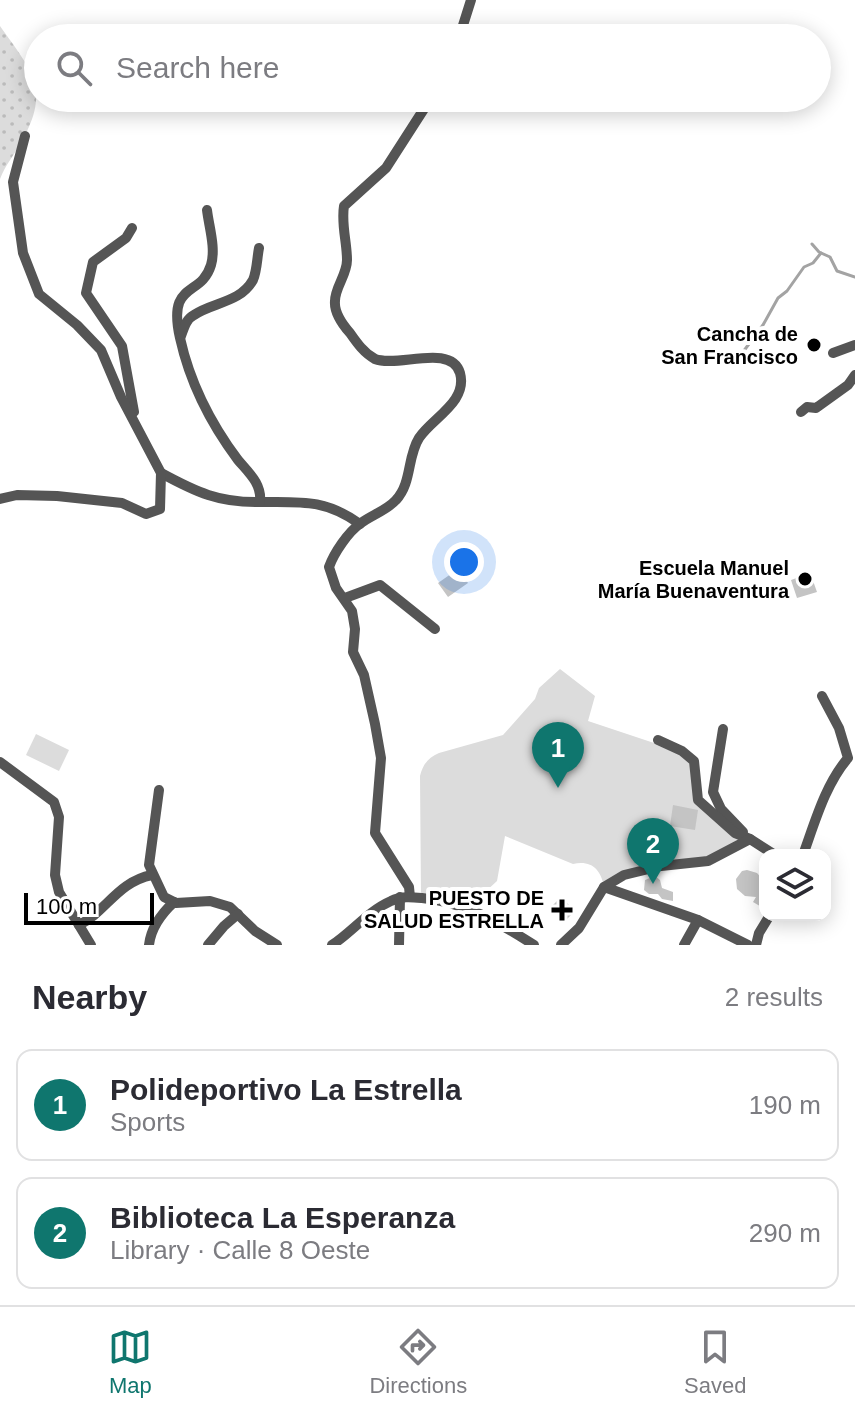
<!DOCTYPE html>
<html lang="en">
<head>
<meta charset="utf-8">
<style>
  :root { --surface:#fff; --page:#f7f7f7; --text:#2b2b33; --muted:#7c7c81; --line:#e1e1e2; --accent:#0f766e }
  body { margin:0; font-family:Helvetica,sans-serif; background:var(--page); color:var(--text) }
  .controls { position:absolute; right:24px; bottom:24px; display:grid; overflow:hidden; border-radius:16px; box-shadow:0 4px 20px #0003 }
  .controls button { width:72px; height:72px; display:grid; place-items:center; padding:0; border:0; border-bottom:2px solid var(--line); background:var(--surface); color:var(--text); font:40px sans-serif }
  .scale { position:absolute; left:24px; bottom:20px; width:130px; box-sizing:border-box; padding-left:8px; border:4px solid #000; border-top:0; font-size:22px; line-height:28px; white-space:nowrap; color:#000; -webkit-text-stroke:6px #fff; paint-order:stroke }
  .you { position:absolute; left:464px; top:562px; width:28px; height:28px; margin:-20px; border:6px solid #fff; border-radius:50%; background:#1a73e8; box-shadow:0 0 0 12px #1a73e833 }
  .badge { display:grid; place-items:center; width:52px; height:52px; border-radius:50%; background:var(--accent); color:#fff; font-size:26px; font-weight:700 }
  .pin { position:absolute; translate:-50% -66px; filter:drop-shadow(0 2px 4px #0008) }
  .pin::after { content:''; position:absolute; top:42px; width:28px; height:24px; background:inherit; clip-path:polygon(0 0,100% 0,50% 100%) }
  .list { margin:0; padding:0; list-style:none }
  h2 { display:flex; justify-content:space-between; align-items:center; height:104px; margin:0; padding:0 32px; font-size:34px }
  h2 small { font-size:26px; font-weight:400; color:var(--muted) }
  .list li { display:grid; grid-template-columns:52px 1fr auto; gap:24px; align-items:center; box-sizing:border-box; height:112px; margin:0 16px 16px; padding:0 16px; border:2px solid var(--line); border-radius:16px }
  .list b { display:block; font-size:30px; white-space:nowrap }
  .list p { margin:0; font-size:26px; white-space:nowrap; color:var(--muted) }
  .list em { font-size:26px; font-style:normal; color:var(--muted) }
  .icon { flex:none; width:44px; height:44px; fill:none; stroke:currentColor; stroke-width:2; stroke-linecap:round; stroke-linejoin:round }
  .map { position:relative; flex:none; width:855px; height:945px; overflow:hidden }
  .search { position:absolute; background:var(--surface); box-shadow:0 4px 20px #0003; left:24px; right:24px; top:24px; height:88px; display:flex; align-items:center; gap:20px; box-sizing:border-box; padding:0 28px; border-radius:44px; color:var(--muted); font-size:30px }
  .sheet { height:360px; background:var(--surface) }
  nav { display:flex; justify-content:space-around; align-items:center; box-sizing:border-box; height:112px; border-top:2px solid var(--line); background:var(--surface); font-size:22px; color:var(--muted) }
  nav a { display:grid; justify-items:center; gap:4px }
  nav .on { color:var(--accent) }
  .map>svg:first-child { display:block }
  .grass { fill:url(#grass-dots) }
  .pitch { fill:#dcdcdc }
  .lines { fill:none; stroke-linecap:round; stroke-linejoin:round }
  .stream { stroke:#a3a3a3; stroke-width:3 }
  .building { fill:#c4c4c4 }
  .minor { stroke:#555; stroke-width:10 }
  .poi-dot { fill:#000; stroke:#fff; stroke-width:3 }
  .labels { text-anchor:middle; stroke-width:8; stroke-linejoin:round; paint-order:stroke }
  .poi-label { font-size:20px; font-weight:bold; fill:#000; stroke:#fff; text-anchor:end }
</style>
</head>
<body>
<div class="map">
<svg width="855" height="945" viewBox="0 0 855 945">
  <defs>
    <pattern id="grass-dots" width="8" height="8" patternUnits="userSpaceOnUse" patternTransform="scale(2)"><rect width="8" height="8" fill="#dcdcdc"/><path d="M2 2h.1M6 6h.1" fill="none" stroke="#bbb" stroke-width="1.8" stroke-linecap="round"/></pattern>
  </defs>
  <rect width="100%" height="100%" fill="#fff"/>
  <!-- grass -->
  <path class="grass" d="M0,26c30,43 52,62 22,115 -7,13 -17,24 -22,38z"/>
  <!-- pitch -->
  <g class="pitch">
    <path d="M560,669l35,27 -7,25 69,23 37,17 4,39 52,39 -42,22 -47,5 -57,21c-3,-17 -12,-27 -31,-23l-68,-28 -8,45 -28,26 -48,-9 -1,-122c3,-12 8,-18 19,-23l64,-18 32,-36 4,-11z"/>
    <path d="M36,734l33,16 -10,21 -33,-16z"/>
  </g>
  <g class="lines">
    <!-- stream -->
    <g class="stream">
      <path d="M812,244l7,8 11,5 7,14 18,6"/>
      <path d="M725,360l18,-8 20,-27 15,-27 9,-7 17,-24 9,-4 8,-10"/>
    </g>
  </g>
  <!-- building -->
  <g class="building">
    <path d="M458,569l10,14 -20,14 -10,-14z"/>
    <path d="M805,575l3,5 4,-2 5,14 -20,6 -6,-18z"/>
    <path d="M673,805l25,5 -3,20 -25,-4z"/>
    <path d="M747,870l10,3 8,9v27l-12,-7 3,-5 -11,-1 -8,-7 -1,-10 6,-8z"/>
    <path d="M655,876l5,4 2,8 11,4v9l-11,-2 -4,-5h-9l-5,-4 1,-10z"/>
    <path d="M561,897l14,14 -11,11 -14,-14z"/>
  </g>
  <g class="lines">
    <!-- minor -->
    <g class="minor">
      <path d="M459,38l12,-38"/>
      <path d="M207,210c2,17 9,38 4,55 -10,33 -44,15 -31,73 10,45 31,86 58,122 11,13 24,24 22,42 41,0 65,-3 100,22"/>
      <path d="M132,228l-6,10 -33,24 -7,31 36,53 12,66"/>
      <path d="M181,336c3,-8 5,-17 13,-21 19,-13 46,-12 59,-35 4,-9 4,-22 6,-32"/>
      <path d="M833,353l22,-8"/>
      <path d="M801,412l6,-5 9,1 32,-23 7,-10"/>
      <path d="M161,473c35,19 58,30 99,29"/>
      <path d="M0,499l17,-4 40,1 65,7 24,11 14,-5 1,-36 -40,-76 -20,-47 -24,-25 -38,-31 -16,-41 -10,-71 12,-46"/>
      <path d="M345,598l35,-13 55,44"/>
      <path d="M723,729l-10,63 8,17 22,23"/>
      <path d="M658,740l24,11 12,10 4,39 37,33 15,6 25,16"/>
      <path d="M0,762l54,40 5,15 -4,58 4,17 32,53"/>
      <path d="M159,790l-10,75 15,32 12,6 34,-2 20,6 25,24 22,14"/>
      <path d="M803,855c12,-33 22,-70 45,-97l-9,-30 -17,-32"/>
      <path d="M604,887l94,33 50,25"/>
      <path d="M410,897l-1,-10 -34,-54 6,-75 -6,-34 -11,-49 -11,-23 2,-23 -3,-18 -16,-23 -7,-21c5,-14 19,-35 32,-44 11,-8 26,-13 35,-23 16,-17 11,-43 23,-62 13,-20 49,-36 41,-65 -9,-30 -63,-5 -85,-14 -11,-6 -18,-16 -25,-26 -7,-8 -16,-21 -15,-32 0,-14 12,-26 12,-41 0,-18 -6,-36 -3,-54l42,-38 45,-70"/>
      <path d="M79,925c27,-13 38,-43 73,-50"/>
      <path d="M149,945c2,-18 12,-31 25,-43"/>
      <path d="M208,945l16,-19 14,-12"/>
      <path d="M332,945c20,-13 36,-34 59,-44 10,-5 20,-4 31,-3 43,4 76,24 112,47"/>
      <path d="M399,945l1,-48"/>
      <path d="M561,945l18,-17 25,-41 20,-12 37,-9 47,-5 42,-22"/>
      <path d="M684,945l14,-25"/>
      <path d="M756,945l3,-12 11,-18"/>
    </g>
  </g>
  <!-- markers -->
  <g class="poi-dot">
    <circle cx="814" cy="345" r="8"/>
    <circle cx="805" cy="579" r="8"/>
    <path d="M558 898h8v8h8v8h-8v8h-8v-8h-8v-8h8z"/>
  </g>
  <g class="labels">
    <!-- poi labels -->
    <g class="poi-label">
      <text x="798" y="341">Cancha de<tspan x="798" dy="23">San Francisco</tspan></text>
      <text x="789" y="575">Escuela Manuel<tspan x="789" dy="23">María Buenaventura</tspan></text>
      <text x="544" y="905">PUESTO DE<tspan x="544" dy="23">SALUD ESTRELLA</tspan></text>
    </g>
  </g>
</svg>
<div class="controls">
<button><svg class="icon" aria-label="layers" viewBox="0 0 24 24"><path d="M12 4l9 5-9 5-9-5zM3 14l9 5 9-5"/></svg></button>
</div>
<div class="scale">100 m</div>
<div class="you"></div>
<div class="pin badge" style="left:558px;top:788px">1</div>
<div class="pin badge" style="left:653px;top:884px">2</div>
<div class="search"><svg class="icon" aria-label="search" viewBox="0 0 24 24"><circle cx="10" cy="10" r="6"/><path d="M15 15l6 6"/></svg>Search here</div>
</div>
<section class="sheet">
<h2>Nearby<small>2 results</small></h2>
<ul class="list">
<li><span class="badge">1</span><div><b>Polideportivo La Estrella</b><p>Sports</p></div><em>190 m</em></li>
<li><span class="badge">2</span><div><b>Biblioteca La Esperanza</b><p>Library · Calle 8 Oeste</p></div><em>290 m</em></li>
</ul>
</section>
<nav>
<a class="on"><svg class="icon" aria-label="map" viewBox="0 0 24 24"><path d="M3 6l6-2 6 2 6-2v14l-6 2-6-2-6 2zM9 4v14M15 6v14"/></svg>Map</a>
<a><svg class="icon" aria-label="directions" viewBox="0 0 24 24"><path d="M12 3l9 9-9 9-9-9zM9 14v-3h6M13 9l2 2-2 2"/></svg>Directions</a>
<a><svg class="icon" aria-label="saved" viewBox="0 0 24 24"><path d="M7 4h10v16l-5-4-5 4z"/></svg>Saved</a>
</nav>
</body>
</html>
